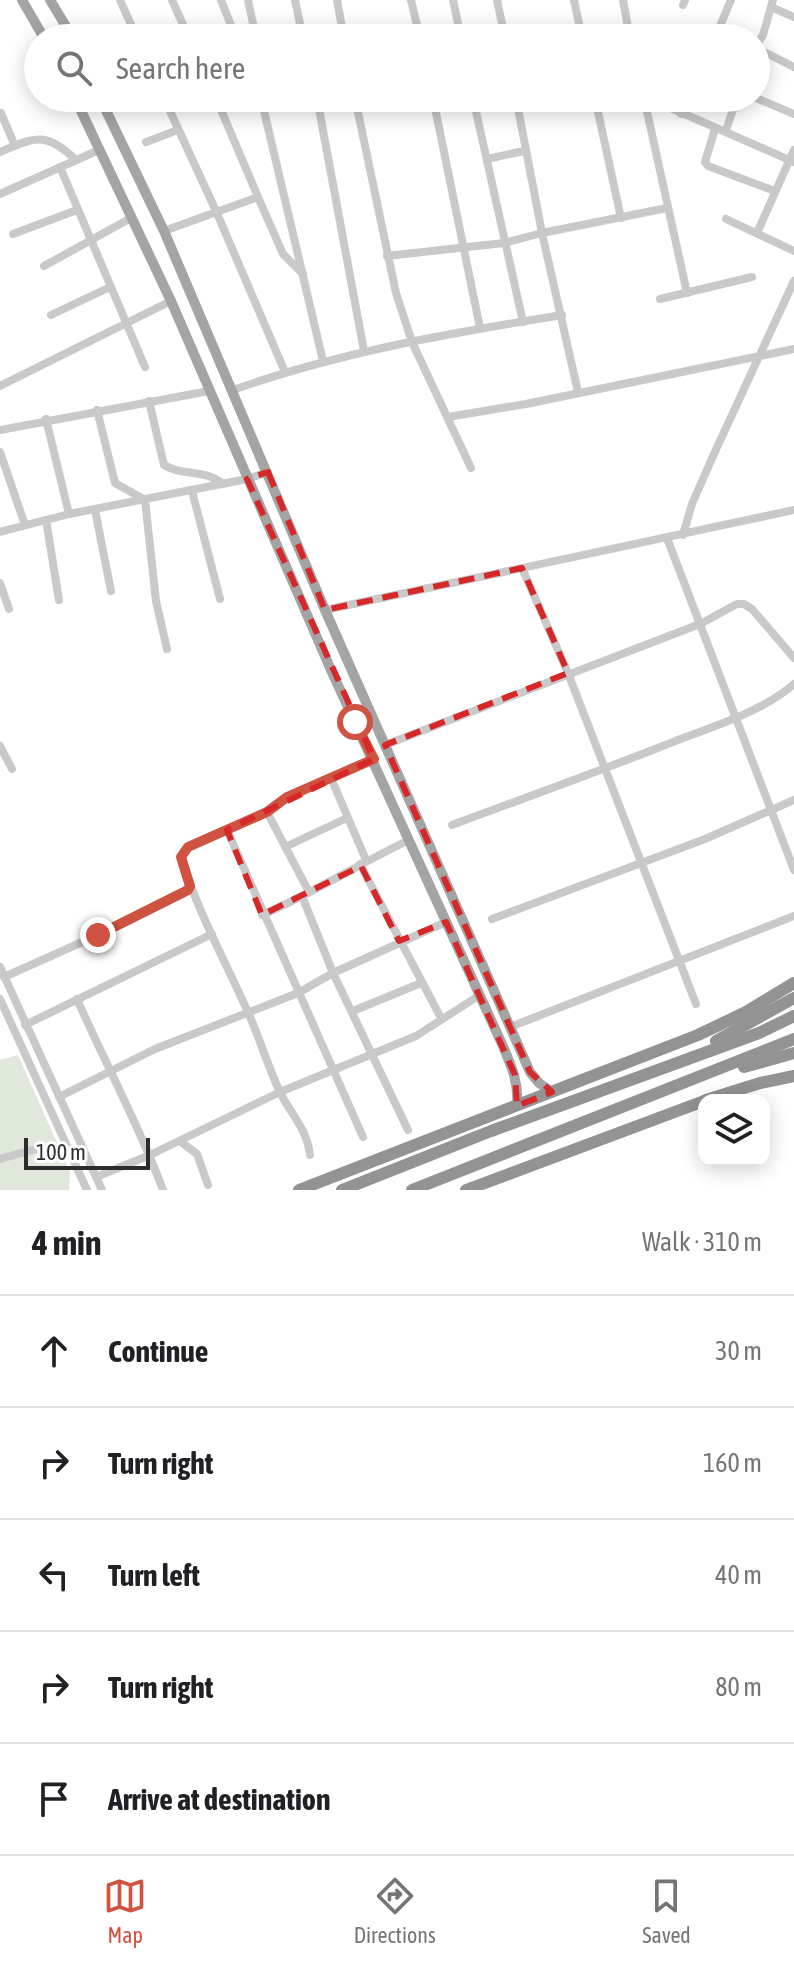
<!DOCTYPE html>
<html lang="en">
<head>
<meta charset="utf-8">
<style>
  :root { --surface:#fff; --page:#f6f6f6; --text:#202124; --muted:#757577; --line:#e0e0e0; --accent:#d05341 }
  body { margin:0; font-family:"Asap Condensed",sans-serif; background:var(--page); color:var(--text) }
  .controls { position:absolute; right:24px; bottom:24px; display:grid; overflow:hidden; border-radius:16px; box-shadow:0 4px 20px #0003 }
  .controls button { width:72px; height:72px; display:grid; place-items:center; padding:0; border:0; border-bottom:2px solid var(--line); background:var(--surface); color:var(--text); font:40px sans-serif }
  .scale { position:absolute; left:24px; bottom:20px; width:126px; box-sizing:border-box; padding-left:8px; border:4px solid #2c2c2c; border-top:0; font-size:22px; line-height:28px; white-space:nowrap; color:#2c2c2c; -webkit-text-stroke:6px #fff; paint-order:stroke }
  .stop { position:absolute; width:24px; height:24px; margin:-18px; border:6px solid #d05341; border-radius:50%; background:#fff }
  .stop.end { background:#d05341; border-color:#fff; box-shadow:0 2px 8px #0008 }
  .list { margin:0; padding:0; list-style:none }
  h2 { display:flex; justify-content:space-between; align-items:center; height:104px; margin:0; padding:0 32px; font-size:34px }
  h2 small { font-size:26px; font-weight:400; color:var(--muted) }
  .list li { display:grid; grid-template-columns:52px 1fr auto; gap:24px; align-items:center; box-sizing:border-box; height:112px; padding:0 32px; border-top:2px solid var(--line) }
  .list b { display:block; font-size:30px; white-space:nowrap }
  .list em { font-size:26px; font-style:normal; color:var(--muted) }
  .icon { flex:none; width:44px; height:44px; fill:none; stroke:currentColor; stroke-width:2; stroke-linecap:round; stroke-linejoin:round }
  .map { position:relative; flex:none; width:794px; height:1190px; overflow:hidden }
  .search { position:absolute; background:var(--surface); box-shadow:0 4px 20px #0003; left:24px; right:24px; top:24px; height:88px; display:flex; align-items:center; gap:20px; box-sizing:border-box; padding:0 28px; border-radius:44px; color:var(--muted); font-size:30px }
  .sheet { height:664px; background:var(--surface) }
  nav { display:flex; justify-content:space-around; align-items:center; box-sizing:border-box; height:112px; border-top:2px solid var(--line); background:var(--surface); font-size:22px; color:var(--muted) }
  nav a { display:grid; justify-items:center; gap:4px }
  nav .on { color:var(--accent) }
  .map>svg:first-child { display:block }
  .green { fill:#e0e8db }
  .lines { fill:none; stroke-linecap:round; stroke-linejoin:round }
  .minor { stroke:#c9c9c9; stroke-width:8 }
  .major { stroke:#a4a4a4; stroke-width:10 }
  .highway { stroke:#939393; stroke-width:12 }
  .route { stroke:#d05341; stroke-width:10 }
  .marked { fill:none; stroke:#d62828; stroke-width:6; stroke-dasharray:16 10; stroke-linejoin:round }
</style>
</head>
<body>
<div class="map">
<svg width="794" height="1190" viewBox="0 0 794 1190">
  <rect width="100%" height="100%" fill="#fff"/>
  <!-- green -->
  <path class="green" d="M18,1055l52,117 -1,18h-69v-130z"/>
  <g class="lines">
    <!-- minor -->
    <g class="minor">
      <path d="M120,0l17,38"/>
      <path d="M172,0l17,38"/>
      <path d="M221,0l15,38"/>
      <path d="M248,0l8,38"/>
      <path d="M295,0l8,38"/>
      <path d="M337,0l7,38"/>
      <path d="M411,0l9,38"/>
      <path d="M453,0l8,38"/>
      <path d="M497,0l8,38"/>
      <path d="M574,0l8,38"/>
      <path d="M623,0l7,38"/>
      <path d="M683,5l2,-5"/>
      <path d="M771,7l23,10"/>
      <path d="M629,31l87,7"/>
      <path d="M715,38l16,-38"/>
      <path d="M756,46l7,-11 10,-35"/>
      <path d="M756,48l38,19"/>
      <path d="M164,98l52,113 69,161"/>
      <path d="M261,98l62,263"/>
      <path d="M317,98l47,253"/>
      <path d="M355,98l41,195 16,49 59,126"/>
      <path d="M433,98l47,230"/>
      <path d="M473,98l50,224"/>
      <path d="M516,98l26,135 125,-25"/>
      <path d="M595,98l26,120"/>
      <path d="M644,98l43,195"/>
      <path d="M648,98l146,64"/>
      <path d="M756,98l38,16"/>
      <path d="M1,113l14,33"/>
      <path d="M681,114l8,-16"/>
      <path d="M715,129l-10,33 3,4 67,25"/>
      <path d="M726,130l11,-32"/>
      <path d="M146,142l32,-12"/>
      <path d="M0,152c35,-15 45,-21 76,8"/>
      <path d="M487,159l37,-8"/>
      <path d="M60,167l85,200"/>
      <path d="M0,194l99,-44"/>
      <path d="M258,197l25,57 20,20"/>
      <path d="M726,219l68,32"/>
      <path d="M164,231l94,-34 -42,-99"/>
      <path d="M757,233l37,-83"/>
      <path d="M13,234l64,-24"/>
      <path d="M387,256l117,-13 38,-10 36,159"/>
      <path d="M44,266l87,-48"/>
      <path d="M660,299l92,-22"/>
      <path d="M51,315l59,-28"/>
      <path d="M0,386l171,-85"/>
      <path d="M233,390c107,-38 218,-57 329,-75"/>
      <path d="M149,401l15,64c19,12 40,3 59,19"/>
      <path d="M97,410l18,73 30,17 11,101 11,48"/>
      <path d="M448,417l78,-13 268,-55"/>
      <path d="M46,419l23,95"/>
      <path d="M0,430l209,-39"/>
      <path d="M0,452l25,73"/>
      <path d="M192,491l28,108"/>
      <path d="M95,510l16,81"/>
      <path d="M46,520l13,80"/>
      <path d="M0,532l69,-18 178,-35 21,-7"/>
      <path d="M683,535l9,-31 21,-48 81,-175"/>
      <path d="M667,538l127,332"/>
      <path d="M522,568l46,105 128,331"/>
      <path d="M0,583l9,26"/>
      <path d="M325,610l469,-100"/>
      <path d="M385,745l315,-121 37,-20h7l8,5 42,49"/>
      <path d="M0,746l12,23"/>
      <path d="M331,778l35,82"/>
      <path d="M267,812l41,78"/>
      <path d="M452,825c75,-28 151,-55 226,-85 39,-15 83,-28 116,-56"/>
      <path d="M227,830l136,307"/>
      <path d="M285,847l62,-29"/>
      <path d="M360,864l81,154"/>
      <path d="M302,896l31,77 75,157"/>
      <path d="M262,915c51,-22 97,-51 147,-75"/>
      <path d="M492,919l213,-80 89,-39"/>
      <path d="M0,967l102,223"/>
      <path d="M4,977l94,-42 86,-42 6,-7"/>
      <path d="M0,999l87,191"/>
      <path d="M77,999c28,64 62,126 86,191"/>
      <path d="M353,1011l68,-28"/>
      <path d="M25,1025l187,-91"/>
      <path d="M510,1027l284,-111"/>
      <path d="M59,1097l96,-48 143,-56 35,-20 113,-51"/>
      <path d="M180,1141l17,13 11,31"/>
      <path d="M310,1155c-3,-27 -20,-41 -31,-65 -12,-26 -20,-54 -32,-80 -23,-51 -50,-100 -66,-153l7,-10 79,-35 20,-15 87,-38"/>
      <path d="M0,1159l39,-11h29"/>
      <path d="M96,1177l54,-22 130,-63 136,-56 64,-41"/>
    </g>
    <!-- major -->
    <g class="major">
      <path d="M22,0l22,38"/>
      <path d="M50,0l23,38"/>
      <path d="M75,98l96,203 160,369 171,374c9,21 17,38 15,62"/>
      <path d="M100,98l64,133 161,379 205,462 9,11 13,9"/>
    </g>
    <!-- highway -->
    <g class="highway">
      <path d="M716,1041l78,-43"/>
      <path d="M744,1067l50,-14"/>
      <path d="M706,1100l54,-17 34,-7"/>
      <path d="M299,1190l399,-155 48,-23 48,-29"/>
      <path d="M342,1190l149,-59 268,-98 35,-17"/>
      <path d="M412,1190l382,-151"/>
      <path d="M466,1190l238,-89"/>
    </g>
  </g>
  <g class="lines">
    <!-- route -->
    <path class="route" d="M98,935l90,-45 2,-4 -9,-29 7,-10 79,-35 20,-15 87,-38 -19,-37"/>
  </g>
  <!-- marked area -->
  <path class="marked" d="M268,472l57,138 197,-42 46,105 -183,72 145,327 22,20 -35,14 -2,-31 -69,-153 -47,19 -38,-75 -99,49 -35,-85 147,-71 -127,-280z"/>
</svg>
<div class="controls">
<button><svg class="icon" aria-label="layers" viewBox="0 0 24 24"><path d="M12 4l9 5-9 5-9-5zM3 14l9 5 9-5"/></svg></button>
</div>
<div class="scale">100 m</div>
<div class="stop" style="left:355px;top:722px"></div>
<div class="stop end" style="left:98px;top:935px"></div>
<div class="search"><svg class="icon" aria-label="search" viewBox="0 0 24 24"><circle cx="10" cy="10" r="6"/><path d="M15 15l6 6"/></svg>Search here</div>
</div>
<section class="sheet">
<h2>4 min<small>Walk · 310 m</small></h2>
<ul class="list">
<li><svg class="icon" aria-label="ahead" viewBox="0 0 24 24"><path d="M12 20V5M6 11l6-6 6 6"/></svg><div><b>Continue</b></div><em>30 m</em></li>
<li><svg class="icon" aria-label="right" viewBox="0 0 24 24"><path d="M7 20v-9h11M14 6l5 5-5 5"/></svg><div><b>Turn right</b></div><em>160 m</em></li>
<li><svg class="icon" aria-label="left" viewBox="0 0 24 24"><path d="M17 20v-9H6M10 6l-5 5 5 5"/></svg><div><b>Turn left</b></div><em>40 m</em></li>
<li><svg class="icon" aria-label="right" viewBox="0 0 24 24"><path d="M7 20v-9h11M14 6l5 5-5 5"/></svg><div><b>Turn right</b></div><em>80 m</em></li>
<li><svg class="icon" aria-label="arrive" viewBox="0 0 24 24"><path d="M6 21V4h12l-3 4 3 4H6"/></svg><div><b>Arrive at destination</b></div></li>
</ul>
</section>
<nav>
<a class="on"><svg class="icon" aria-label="map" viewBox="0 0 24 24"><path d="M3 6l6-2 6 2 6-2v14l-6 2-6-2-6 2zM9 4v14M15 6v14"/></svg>Map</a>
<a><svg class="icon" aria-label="directions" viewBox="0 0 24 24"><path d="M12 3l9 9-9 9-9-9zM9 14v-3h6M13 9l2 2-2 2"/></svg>Directions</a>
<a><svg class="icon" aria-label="saved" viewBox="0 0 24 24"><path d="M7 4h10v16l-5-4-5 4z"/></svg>Saved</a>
</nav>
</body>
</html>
